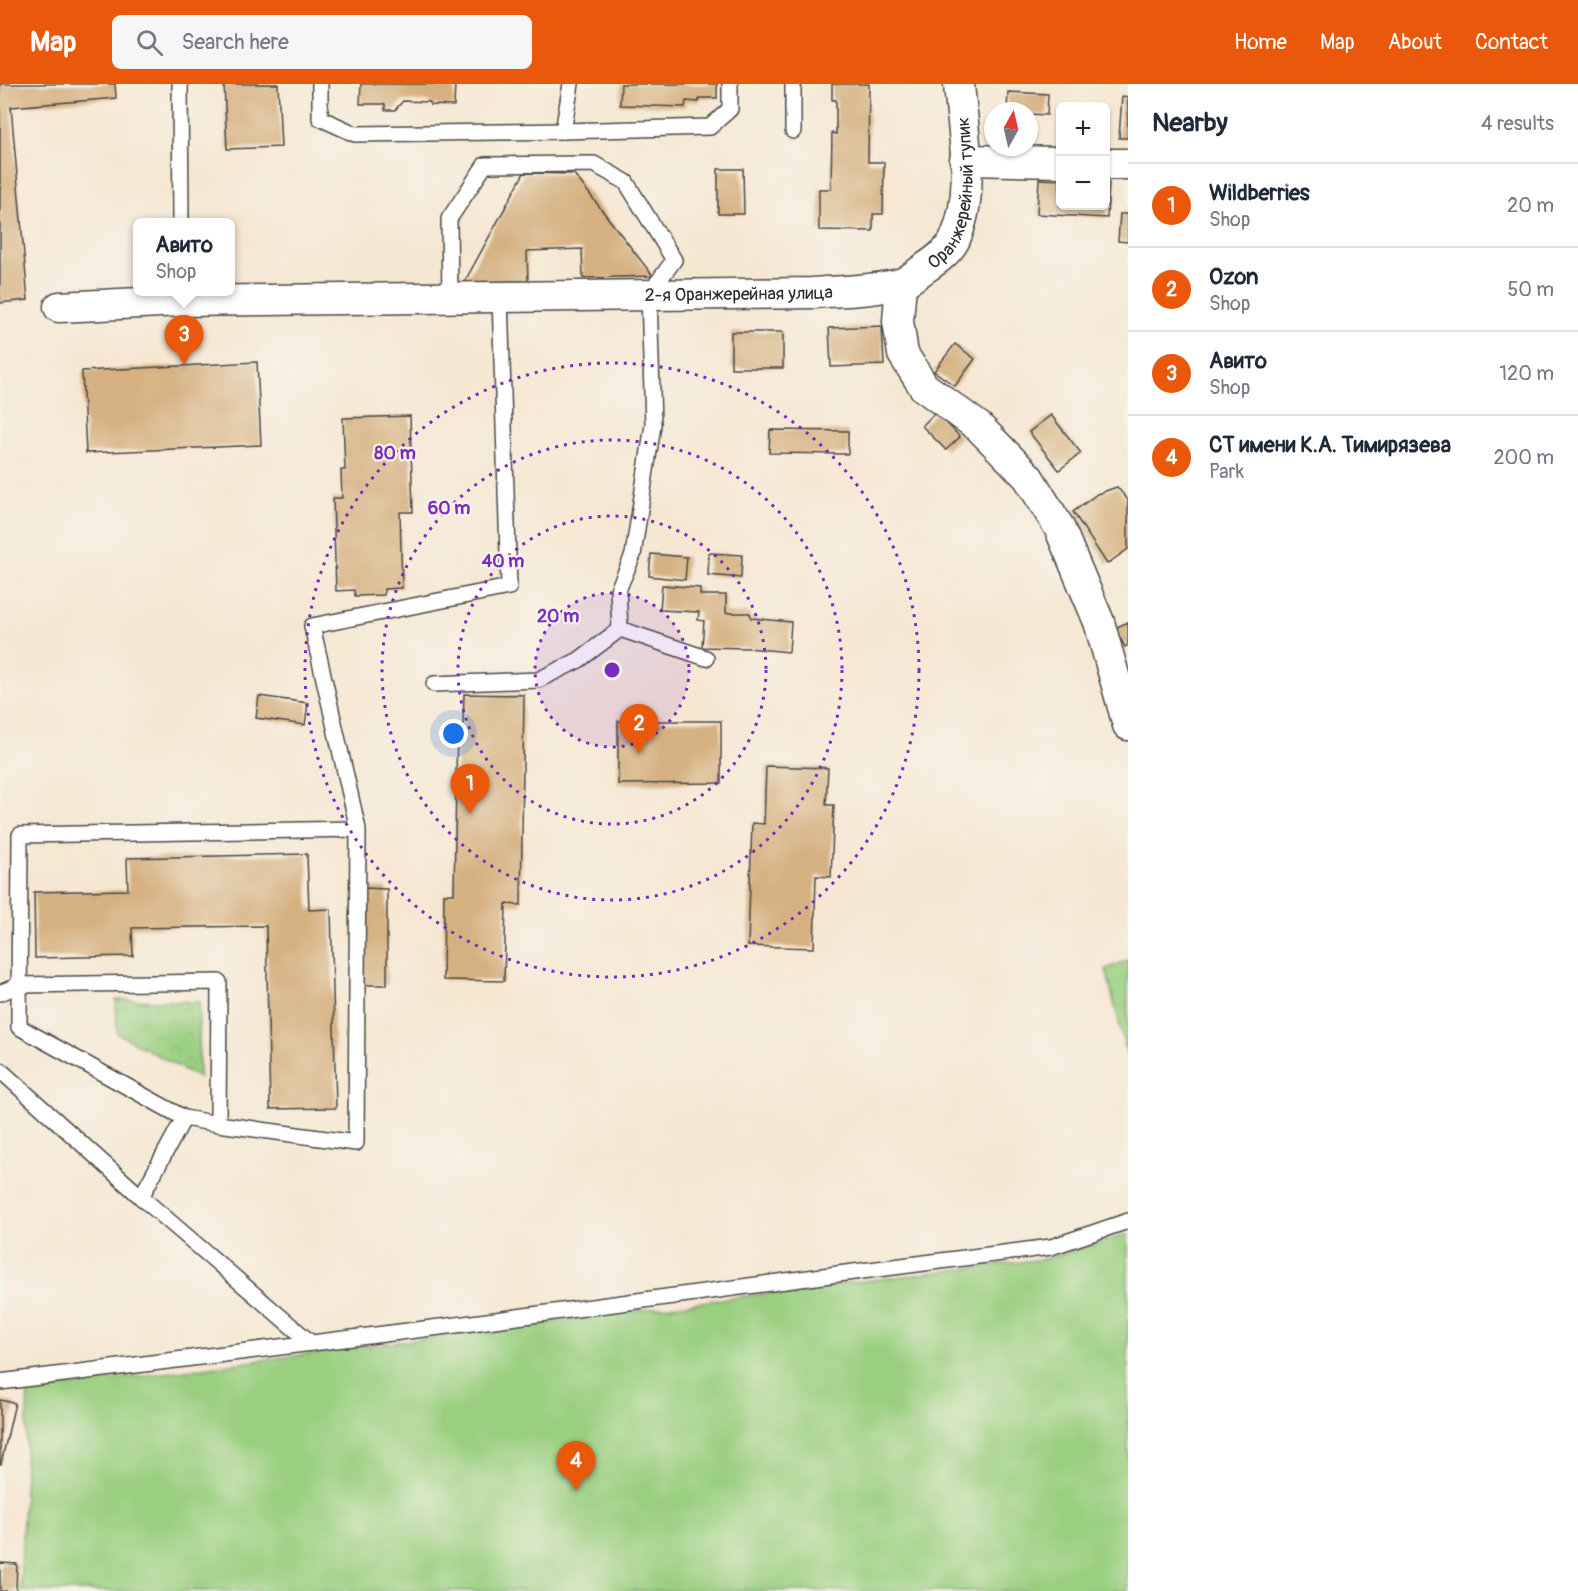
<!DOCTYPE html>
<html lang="en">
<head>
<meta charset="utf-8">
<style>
  :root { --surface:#fff; --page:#f6f6f7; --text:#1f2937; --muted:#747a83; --line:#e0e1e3; --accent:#ea580c }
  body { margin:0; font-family:Pangolin,sans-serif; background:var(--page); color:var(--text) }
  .controls { position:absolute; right:18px; top:18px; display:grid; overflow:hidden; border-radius:9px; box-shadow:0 2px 4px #0004 }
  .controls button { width:54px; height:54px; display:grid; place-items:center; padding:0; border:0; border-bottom:2px solid var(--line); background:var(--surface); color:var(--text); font:30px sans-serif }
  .compass { position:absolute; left:984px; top:18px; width:54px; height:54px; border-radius:50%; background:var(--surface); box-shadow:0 2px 4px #0004; rotate:8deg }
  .you { position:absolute; left:454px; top:650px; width:21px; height:21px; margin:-15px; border:4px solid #fff; border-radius:50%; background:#1a73e8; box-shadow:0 0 0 9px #1a73e833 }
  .badge { display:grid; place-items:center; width:39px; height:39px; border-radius:50%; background:var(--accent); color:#fff; font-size:20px; font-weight:700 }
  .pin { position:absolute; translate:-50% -50px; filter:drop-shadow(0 2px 3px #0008) }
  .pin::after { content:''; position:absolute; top:32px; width:21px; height:18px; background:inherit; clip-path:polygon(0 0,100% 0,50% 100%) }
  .popup { position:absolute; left:133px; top:134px; width:102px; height:78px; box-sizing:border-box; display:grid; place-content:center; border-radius:9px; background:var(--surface); filter:drop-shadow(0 2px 4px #0005); font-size:20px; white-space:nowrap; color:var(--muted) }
  .popup b { font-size:22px; color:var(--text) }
  .popup::after { content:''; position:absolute; left:50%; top:100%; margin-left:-12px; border:12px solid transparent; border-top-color:var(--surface) }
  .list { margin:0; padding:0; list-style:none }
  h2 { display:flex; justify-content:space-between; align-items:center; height:78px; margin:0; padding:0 24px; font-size:26px }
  h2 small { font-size:20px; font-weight:400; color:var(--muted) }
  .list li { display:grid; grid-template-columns:39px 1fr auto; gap:18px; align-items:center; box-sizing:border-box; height:84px; padding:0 24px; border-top:2px solid var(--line) }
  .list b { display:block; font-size:22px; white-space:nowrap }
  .list p { margin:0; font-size:20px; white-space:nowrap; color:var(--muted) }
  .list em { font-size:20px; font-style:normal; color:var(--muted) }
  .icon { flex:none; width:33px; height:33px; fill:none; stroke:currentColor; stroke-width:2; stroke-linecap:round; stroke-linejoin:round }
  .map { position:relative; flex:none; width:1128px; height:1507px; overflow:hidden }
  header { display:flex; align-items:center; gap:36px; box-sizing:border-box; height:84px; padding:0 30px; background:var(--accent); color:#fff }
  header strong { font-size:28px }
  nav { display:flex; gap:33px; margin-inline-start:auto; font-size:21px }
  .search { width:420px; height:54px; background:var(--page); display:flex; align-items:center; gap:15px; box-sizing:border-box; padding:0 21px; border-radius:9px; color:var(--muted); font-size:22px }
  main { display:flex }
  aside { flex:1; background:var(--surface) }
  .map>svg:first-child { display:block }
  .green { fill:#9acf80; stroke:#627d56; stroke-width:1.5 }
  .park { fill:url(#park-crowns); stroke:#627d56; stroke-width:1.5 }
  .building { fill:#d5b181 }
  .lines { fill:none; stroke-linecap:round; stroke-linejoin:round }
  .service-casing { stroke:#494744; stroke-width:18 }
  .minor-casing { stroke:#494744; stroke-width:33 }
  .service { stroke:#fff; stroke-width:15 }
  .minor { stroke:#fff; stroke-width:30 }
  .ring { fill:none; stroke:#7b2cbf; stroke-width:3; stroke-dasharray:3 6 }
  .labels { text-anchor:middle; stroke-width:4.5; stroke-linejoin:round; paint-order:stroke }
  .street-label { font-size:18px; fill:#2b2b2b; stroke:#f7f3e8 }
  .centre { fill:#7b2cbf; stroke:#f7f3e8; stroke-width:3 }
  .ring-label { font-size:18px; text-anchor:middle; font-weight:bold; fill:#7b2cbf; stroke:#f7f3e8; stroke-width:4.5; stroke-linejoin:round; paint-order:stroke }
</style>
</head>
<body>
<header>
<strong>Map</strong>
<div class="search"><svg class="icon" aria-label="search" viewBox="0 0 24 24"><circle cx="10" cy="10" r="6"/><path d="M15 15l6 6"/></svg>Search here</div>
<nav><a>Home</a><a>Map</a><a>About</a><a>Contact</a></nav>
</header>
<main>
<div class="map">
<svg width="1128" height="1507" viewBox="0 0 1128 1507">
  <defs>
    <pattern id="park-crowns" width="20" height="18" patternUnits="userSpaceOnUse" patternTransform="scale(1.5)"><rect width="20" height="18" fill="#9acf80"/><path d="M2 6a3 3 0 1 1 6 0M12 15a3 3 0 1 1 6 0" fill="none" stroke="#85b26f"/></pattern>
  </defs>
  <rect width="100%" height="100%" fill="#f7f3e8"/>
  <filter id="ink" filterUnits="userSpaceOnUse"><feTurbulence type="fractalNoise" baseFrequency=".0167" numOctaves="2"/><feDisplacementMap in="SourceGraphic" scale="12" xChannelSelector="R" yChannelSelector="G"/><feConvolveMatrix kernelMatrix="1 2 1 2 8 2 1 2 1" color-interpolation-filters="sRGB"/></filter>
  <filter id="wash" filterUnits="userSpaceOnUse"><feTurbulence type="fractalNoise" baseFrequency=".008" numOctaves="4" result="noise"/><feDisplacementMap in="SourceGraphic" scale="24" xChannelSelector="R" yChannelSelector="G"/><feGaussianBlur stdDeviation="1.35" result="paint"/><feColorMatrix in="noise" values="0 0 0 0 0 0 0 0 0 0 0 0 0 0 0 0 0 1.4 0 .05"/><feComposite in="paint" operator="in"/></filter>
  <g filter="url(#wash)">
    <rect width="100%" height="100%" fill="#f6e7d3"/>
    <!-- green -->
    <g class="green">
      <path d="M1128,876v100l-22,-91z"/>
      <path d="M1128,1150v357h-1108l8,-200 810,-107 207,-25z"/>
    </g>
    <!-- park -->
    <path class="park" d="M116,916l83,2v76l-82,-45z"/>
    <g id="blocks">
      <!-- building -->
      <g class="building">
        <path d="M0,0h115l1,14 -105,9 17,193 -28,3z"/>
        <path d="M224,0h54l3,63 -54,2z"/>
        <path d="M361,0h94l-1,22 -24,-1v-3l-27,-1 -8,9h-10v-6h-25z"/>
        <path d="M621,0h96v14h-18v4l-13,-1 -1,6 -65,-2z"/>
        <path d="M832,0h37l-1,78h16l-1,52h-10v17l-54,-1v-41h12l1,-56 4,1v-34h-4z"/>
        <path d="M1008,8l40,2 -1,21 -18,-1v-3h-22z"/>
        <path d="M1122,12l6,1v41h-9z"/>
        <path d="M718,85h25l1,45h-26z"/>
        <path d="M524,89l50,1 79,102 -70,2 -1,-29 -55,2 1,30 -64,2z"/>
        <path d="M1039,95l21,1v26h46v-24l3,1 -2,35 -70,-4z"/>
        <path d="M1120,130h8v28l-10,-1z"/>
        <path d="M882,242l2,39 -53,2 -2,-39z"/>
        <rect x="731" y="248" width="52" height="36"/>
        <path d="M955,260l20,15 -20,27 -21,-15z"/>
        <path d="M257,278l4,83 -175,8 -4,-82z"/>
        <path d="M936,328l24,25 -14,13 -24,-24z"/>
        <path d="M1051,331l30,38 -22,17 -30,-38z"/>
        <path d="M410,332l3,96h-13l2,76 -18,1v6l-29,1 -1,-6 -18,1 -3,-93h9l-1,-28h4l-2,-52z"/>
        <path d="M770,346l78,1v23l-79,-1z"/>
        <path d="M1117,403l11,13v49l-21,15 -34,-52 24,-18z"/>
        <path d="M709,469l33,2 -1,23 -33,-3z"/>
        <path d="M651,470l36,3 -2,23 -36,-4z"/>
        <path d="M662,501l38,3v7h26v18h24l1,5 40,4 -2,30 -41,-4 -46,-1 2,-26 -6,-1 1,-8 -39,-2z"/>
        <path d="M1128,538v23l-3,2 -10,-19z"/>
        <path d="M464,610l60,1 -3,210 -15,-1 -2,77 -61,-1 1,-86h10l3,-169h6z"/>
        <path d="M259,612l49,7 -3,22 -49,-7z"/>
        <path d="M618,637h103v62l-103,1z"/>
        <path d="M766,682l62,2 -2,37h8l-3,72 -15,-1 -2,72 -66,-2 4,-123 12,1z"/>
        <path d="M307,770l2,56 22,-1 5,199 -66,1 -4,-183 -134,2 1,28 -98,2 -1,-66 94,-2 -1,-32z"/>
        <path d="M365,804l22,1v96h-23z"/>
        <path d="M0,1316l15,3 -14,61h-1z"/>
        <path d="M0,1479l17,1 -1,27h-16z"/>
      </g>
    </g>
  </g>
  <g filter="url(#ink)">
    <use href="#blocks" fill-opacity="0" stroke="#494744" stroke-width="1.5"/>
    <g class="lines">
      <!-- service casing -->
      <g class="service-casing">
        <g id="service">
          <path d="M180,0l1,138"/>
          <path d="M320,0v34l35,16 208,-3 147,-4 20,-18v-25"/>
          <path d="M563,47l8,-47"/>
          <path d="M793,47v-47"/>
          <path d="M620,545l86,29"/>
          <path d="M434,600l104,-4 41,-20 41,-31 -2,-39 15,-35 20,-130 -4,-131 25,-34 -48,-78 -32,-18 -109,1 -36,54 1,79"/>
          <path d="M358,745l-2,314 -138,-19 -34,-6 -165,-91 1,-192 338,-6 -46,-203 197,-39 -9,-290"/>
          <path d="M0,909l19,-8 200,-3 -1,142"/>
          <path d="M0,986l141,127 170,146"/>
          <path d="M141,1113l43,-79"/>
          <path d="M0,1298l472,-59 366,-49 213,-27 77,-26"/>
        </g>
      </g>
      <!-- minor casing -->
      <g class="minor-casing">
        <g id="minor">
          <path d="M965,76l95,2"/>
          <path d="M1106,80h22"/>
          <path d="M901,200l-3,37 5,33 21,33 55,40 49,50 31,50 40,95 29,103"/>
          <path id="s1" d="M59,223l122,-6 631,-8c28,-2 59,-2 87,-9 8,-2 16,-9 23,-14 12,-8 27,-18 33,-31 21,-48 8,-105 4,-155"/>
        </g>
      </g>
      <!-- service -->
      <use href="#service" class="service"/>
      <!-- minor -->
      <use href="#minor" class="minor"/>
    </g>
  </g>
  <!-- distance rings -->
  <circle cx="612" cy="586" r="77" fill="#7b2cbf" fill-opacity=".12"/>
  <g class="ring">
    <circle cx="612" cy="586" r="77"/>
    <circle cx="612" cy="586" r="154"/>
    <circle cx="612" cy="586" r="230"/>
    <circle cx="612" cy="586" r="307"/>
  </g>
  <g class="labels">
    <!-- street labels -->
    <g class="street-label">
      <text dy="6" stroke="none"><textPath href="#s1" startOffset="957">Оранжерейный тупик</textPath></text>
      <text dy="6" stroke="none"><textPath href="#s1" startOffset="680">2-я Оранжерейная улица</textPath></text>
    </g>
  </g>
  <circle cx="612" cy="586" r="9" class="centre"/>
  <g class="ring-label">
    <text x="395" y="375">80 m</text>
    <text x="449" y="430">60 m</text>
    <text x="503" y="483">40 m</text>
    <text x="558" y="538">20 m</text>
  </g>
</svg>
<div class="controls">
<button>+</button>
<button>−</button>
</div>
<svg class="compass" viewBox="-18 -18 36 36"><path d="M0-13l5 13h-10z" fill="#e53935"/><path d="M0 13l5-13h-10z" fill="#747a83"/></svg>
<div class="you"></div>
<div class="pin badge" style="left:470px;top:730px">1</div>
<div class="pin badge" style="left:639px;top:670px">2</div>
<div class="pin badge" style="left:184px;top:281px">3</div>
<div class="popup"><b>Авито</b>Shop</div>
<div class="pin badge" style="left:576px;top:1407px">4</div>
</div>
<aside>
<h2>Nearby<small>4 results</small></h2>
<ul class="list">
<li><span class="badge">1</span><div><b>Wildberries</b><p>Shop</p></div><em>20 m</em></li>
<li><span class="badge">2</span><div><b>Ozon</b><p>Shop</p></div><em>50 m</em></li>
<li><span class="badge">3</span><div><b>Авито</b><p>Shop</p></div><em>120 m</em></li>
<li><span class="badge">4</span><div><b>СТ имени К.А. Тимирязева</b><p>Park</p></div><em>200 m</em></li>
</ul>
</aside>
</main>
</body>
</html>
